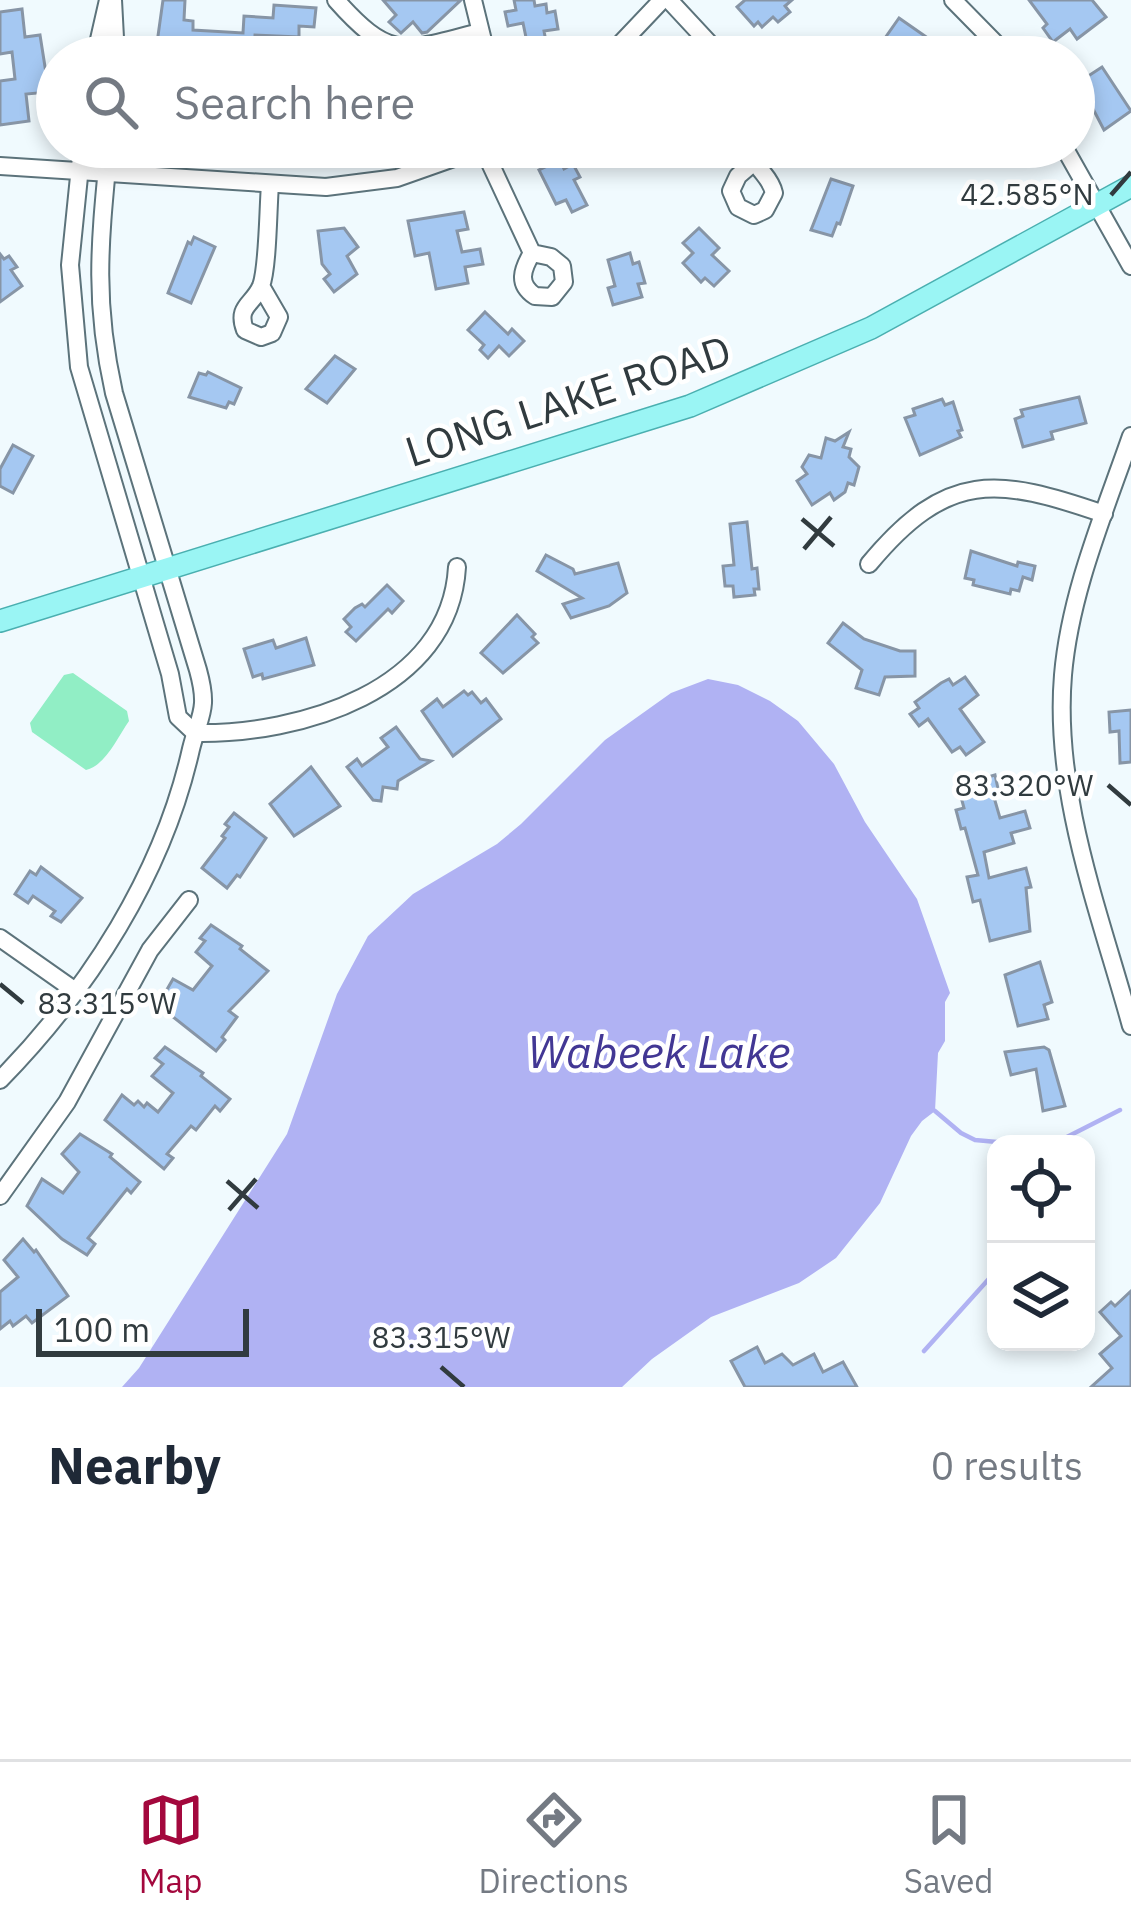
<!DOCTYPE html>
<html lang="en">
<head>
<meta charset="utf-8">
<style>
  :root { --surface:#fff; --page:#f6f6f7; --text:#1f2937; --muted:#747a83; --line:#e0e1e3; --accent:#a3083d }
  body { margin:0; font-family:"IBM Plex Sans",sans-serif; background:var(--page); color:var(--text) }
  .controls { position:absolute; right:36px; bottom:36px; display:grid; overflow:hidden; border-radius:24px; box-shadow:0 6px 18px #0003 }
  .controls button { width:108px; height:108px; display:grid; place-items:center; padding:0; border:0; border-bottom:3px solid var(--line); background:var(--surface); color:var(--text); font:60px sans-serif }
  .scale { position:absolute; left:36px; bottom:30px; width:213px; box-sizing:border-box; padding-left:12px; border:6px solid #313b3f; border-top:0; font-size:33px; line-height:42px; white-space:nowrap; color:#313b3f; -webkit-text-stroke:9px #fff; paint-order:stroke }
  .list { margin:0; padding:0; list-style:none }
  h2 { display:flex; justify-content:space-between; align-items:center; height:156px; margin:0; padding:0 48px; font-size:51px }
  h2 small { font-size:39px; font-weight:400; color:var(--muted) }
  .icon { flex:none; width:66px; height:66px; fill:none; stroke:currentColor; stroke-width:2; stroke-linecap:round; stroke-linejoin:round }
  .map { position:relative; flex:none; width:1131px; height:1387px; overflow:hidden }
  .search { position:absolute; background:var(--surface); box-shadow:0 6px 18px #0003; left:36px; right:36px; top:36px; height:132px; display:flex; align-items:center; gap:30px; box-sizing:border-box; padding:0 42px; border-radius:66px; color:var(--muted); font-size:45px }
  .sheet { height:372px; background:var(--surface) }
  nav { display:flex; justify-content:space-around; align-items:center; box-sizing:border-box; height:168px; border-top:3px solid var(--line); background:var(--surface); font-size:33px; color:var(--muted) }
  nav a { display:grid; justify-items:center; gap:6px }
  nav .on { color:var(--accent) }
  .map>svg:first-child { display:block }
  .green { fill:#91eec5 }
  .water { fill:#b0b2f3 }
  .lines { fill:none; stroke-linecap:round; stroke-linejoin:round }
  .stream { stroke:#b0b2f3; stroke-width:4.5 }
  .building { fill:#a5c8f2; stroke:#8795a6; stroke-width:3 }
  .minor-casing { stroke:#5c737b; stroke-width:20 }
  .major-casing { stroke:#4aafb0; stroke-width:24 }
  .minor { stroke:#fff; stroke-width:16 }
  .major { stroke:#9af5f4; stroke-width:21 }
  .ticks { fill:none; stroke:#313b3f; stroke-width:4.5 }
  .labels { text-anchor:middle; stroke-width:9; stroke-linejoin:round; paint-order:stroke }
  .street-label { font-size:42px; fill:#313b3f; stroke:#fff }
  .water-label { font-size:45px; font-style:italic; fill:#423794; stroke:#fff }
  .ticks-label { font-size:30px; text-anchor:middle; fill:#313b3f; stroke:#fff; stroke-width:9; stroke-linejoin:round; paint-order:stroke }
</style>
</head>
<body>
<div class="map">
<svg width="1131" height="1387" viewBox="0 0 1131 1387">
  <rect width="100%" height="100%" fill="#f0fafe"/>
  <!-- green -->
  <path class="green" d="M73,673l54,38 2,10c-12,17 -23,44 -43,49l-54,-38 -2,-9 34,-48z"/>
  <!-- water -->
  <path class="water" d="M708,679l30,6 32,16 28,20 36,43 31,58 52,77 33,94 -5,9v39l-7,12 -3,58 -13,10 -11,15 -31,67 -44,55 -37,25 -88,34 -59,42 -30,28h-500l17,-19 148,-234 50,-140 31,-58 45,-42 84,-50 24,-20 84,-84 66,-47z"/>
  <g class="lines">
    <!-- stream -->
    <g class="stream">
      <path d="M935,1111l26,22 14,7 22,2 62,-1 61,-31"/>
      <path d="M924,1351l72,-80"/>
    </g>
  </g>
  <!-- building -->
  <g class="building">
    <path d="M163,0h22l-1,20 9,1v9l50,3 1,-17 29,2 1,-13 42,3 -2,19 -15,-1v11l-44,-2 -1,22 -35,-2 1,-8 -63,-4z"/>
    <path d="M383,0h78l-34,32 -5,1 -9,-11 -12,11 -12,-11 7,-7z"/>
    <path d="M514,0h20l1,6 11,-2 1,9 8,-2 3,18 -14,2 5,26h-44v-6l23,-4 -5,-24 -15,3 -3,-14 11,-2z"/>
    <path d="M745,0h47l-7,6 5,6 -12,10 -5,-5 -11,10 -4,-5 -4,4 -17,-19z"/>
    <path d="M1029,0h63l14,17 -29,22 -7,-10 -17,13 -10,-14 4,-4z"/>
    <path d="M22,9l3,28 15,-2 9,57 -23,2 3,27 -29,4v-44l15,-2 -3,-27 -12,2v-42z"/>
    <path d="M899,18l56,39h-42l-9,-7 -3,4 -16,-16z"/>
    <path d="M1102,67l29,44 -27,19 -25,-48z"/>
    <path d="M560,160l4,9 9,-5 7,13 -6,3 13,25 -15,7 -6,-12 -10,4 -17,-34z"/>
    <path d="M831,179l22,7 -13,38 -3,-1 -5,13 -21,-6z"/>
    <path d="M464,212l4,17 -11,2 5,21 18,-3 3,15 -18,3 3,16 -32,6 -7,-36 -14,3 -7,-35z"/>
    <path d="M344,228l14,19 -11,9 10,18 -23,18 -10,-13 6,-5 -8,-10 -4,-33z"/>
    <path d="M699,228l20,20 -7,7 17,16 -15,15 -9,-8 -4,4 -18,-19 10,-10 -10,-10z"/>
    <path d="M194,237l21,10 -24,56 -23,-10 20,-51 3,2z"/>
    <path d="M630,253l3,11 6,-2 6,21 -7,1 4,13 -29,8 -5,-17 7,-2 -7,-26z"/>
    <path d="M0,254l4,5 5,-3 8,11 -6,3 11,16 -22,16z"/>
    <path d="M485,312l23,22 4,-5 12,12 -15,15 -10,-10 -11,12 -8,-8 4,-5 -16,-15z"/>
    <path d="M335,356l20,13 -28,34 -21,-14z"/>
    <path d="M208,372l33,16 -7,16 -5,-2 -3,6 -37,-11 10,-24 7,2z"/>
    <path d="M1079,397l7,26 -35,9 2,7 -30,8 -8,-28 8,-3 -2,-6z"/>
    <path d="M942,399l3,6 8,-3 9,28 -4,1 3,6 -41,18 -15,-37 10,-3 -2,-6z"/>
    <path d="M849,432l-6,15 8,2 -2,8 10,10 -5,18 -6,-2 -3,9 -11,8 -4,-7 -18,12 -15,-24 10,-7 -5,-7 7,-12 12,3 5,-20 9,3z"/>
    <path d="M13,445l20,11 -20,37 -13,-7v-17z"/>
    <path d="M747,522l5,47 5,-1 2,21h-5l1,6 -21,2 -1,-11h-8l-2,-20 11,-1 -4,-41z"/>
    <path d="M971,551l46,15 1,-4 17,4 -3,14 -9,-3 -4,14 -8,-2 -1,5 -37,-9 1,-5 -9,-2z"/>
    <path d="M546,555l27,14 2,5 43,-11 9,30 -18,13 -38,12 -8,-14 19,-6 -45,-27z"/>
    <path d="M387,585l16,16 -11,12 -4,-4 -32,32 -10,-9 5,-5 -7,-8 11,-11 7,-4 3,3z"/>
    <path d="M517,615l18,19 -3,3 6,6 -35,30 -22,-20z"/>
    <path d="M843,623l21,16 36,12h15v25l-30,1 -6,18 -23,-7 6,-18 -34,-27z"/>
    <path d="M306,638l8,27 -51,14 -1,-5 -9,3 -9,-28 29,-9 3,8z"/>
    <path d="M965,677l13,18 -18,14 24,33 -18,13 -6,-8 -8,5 -24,-33 -9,7 -9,-12 9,-6 -4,-6 26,-19 8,-4 4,6z"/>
    <path d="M464,691l4,4 4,-3 9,11 5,-4 15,20 -48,37 -31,-45 15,-12 6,8z"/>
    <path d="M1131,710v52l-11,1 -1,-32 -9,1 -1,-20z"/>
    <path d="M396,727l24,32 11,2 -33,20 -1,8 -14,-2 -2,14 -8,-1 -26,-33 10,-8 5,7 26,-19 -7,-9z"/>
    <path d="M311,767l29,39 -46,30 -24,-32z"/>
    <path d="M995,775l4,18 -6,1 7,24 25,-7 5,17 -19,5 3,10 -30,9 5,26 37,-10 5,19 -5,1 4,43 -40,10 -10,-41 -7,2 -6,-25 11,-2 -13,-47 -4,1 -5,-19 8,-2 -6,-22z"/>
    <path d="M234,813l32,25 -26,39 -3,-2 -10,13 -25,-20 23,-30 -3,-2 7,-9 -4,-3z"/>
    <path d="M41,867l41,31 -21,24 -10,-6 4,-5 -22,-15 -5,7 -13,-9 15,-23 6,4z"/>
    <path d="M211,925l31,21 -2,3 28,22 -39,40 8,6 -15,20 3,3 -9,11 -58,-46 15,-26 20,11 19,-24 -16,-14 9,-11 -5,-3z"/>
    <path d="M1040,962l12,40 -8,3 4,14 -30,7 -13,-51z"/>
    <path d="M165,1047l38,26 -2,3 29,23 -10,12 -5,-5 -19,24 -5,-4 -24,28 6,4 -9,11 -59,-49 17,-25 12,10 4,-4 6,6 3,-4 11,9 15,-19 -21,-17 11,-12 -8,-6z"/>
    <path d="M1044,1047l5,3 16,56 -22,5 -7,-42 -25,6 -6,-23z"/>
    <path d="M80,1134l32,20 -2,3 30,25 -9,11 -4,-4 -39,49 7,6 -8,11 -25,-16 -35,-33 15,-27 21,14 16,-21 -17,-18z"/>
    <path d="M23,1239l11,13 2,-2 32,46 -36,27 -6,-7 -13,10 -3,-5 -10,8v-37l18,-15 -14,-17z"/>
    <path d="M1131,1291v96h-40l21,-19 -12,-14 21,-18 -21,-24 11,-10 4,4z"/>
    <path d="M757,1347l8,16 17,-9 11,11 21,-11 9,18 20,-10 14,25h-112l-14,-26z"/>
  </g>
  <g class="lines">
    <!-- minor casing -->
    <g class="minor-casing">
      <g id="minor">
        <path d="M113,0l3,57"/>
        <path d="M336,0c55,62 69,51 144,32"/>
        <path d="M473,0l14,57"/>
        <path d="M669,0l53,57"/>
        <path d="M953,0l56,57"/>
        <path d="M95,57l13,-57"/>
        <path d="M608,57l54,-57"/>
        <path d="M82,147l-12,118 9,102 91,307 8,43 17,16"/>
        <path d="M752,147c1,24 17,25 22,46l-9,17 -11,5 -16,-8 -7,-16 7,-15 15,-13"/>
        <path d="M1064,147l67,119"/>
        <path d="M483,148l49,105c-10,17 -15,31 3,43l17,1 12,-15 -2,-16 -11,-9 -19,-4"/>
        <path d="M0,166l326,21 71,-9 88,-31"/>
        <path d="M261,286l18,31 -7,16 -11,4 -16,-7c-9,-24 8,-25 16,-44 7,-18 7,-78 9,-101"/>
        <path d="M1131,436c-27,78 -61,157 -68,239 -10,119 37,238 68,351"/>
        <path d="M869,564c78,-94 128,-87 235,-50"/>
        <path d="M195,733c104,2 255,-42 262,-166"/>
        <path d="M0,938l74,52"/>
        <path d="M0,1080c89,-91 163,-206 191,-331 9,-36 18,-39 7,-79l-84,-277c-21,-94 -14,-152 -5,-246"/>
        <path d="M0,1196l67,-94 83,-152 39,-50"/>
      </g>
    </g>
    <!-- major casing -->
    <g class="major-casing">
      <path id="major" d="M0,621l690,-215 181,-78 260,-142"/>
    </g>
    <!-- minor -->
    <use href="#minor" class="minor"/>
    <!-- major -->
    <use href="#major" class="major"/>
  </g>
  <!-- ticks -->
  <path class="ticks" d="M1111,195l20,-23M802,519l32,27M804,549l27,-32M1108,785l23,20M0,984l23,19M227,1181l31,27M229,1210l27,-31M441,1367l23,20"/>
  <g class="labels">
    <!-- street labels -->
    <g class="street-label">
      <text transform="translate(568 401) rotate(-18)" y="15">LONG LAKE ROAD</text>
    </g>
    <!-- water labels -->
    <g class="water-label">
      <text x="659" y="1068">Wabeek Lake</text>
    </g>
  </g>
  <g class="ticks-label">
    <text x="1027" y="205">42.585°N</text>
    <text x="1024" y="796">83.320°W</text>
    <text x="107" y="1014">83.315°W</text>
    <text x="441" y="1348">83.315°W</text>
  </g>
</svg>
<div class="controls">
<button><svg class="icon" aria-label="locate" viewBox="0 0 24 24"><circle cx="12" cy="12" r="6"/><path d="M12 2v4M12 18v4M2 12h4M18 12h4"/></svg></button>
<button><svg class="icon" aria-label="layers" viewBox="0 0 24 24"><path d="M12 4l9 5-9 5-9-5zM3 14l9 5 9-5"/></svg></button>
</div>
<div class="scale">100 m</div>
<div class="search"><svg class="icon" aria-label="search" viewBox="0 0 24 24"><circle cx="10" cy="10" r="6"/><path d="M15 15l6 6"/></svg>Search here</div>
</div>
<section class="sheet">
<h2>Nearby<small>0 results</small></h2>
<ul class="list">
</ul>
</section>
<nav>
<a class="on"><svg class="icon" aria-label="map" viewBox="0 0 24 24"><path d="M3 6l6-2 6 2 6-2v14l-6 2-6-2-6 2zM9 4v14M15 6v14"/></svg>Map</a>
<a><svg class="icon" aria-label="directions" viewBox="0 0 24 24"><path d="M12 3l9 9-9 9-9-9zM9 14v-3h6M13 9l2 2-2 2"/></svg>Directions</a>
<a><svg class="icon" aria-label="saved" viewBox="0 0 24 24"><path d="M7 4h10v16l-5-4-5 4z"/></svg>Saved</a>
</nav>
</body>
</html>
